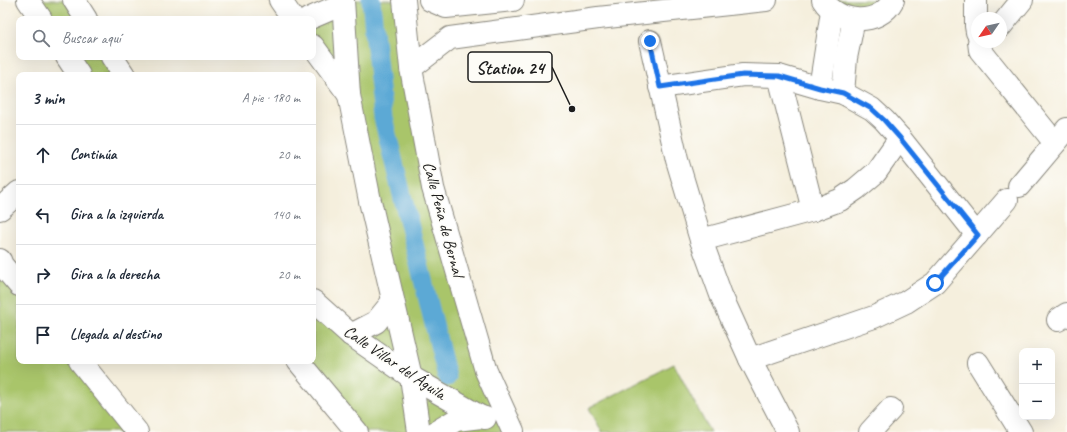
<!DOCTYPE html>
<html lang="es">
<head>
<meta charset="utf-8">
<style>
  :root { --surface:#fff; --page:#f2f2f3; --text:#1f2937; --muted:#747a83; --line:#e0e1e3 }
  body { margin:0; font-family:Caveat,sans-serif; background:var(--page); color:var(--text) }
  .controls { position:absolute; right:12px; bottom:12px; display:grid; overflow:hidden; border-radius:8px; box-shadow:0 4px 16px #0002 }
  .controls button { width:36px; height:36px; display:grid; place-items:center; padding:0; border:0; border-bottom:1px solid var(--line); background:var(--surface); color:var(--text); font:20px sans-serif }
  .compass { position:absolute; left:971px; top:12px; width:36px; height:36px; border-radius:50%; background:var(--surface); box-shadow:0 4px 16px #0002; rotate:236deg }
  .stop { position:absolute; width:12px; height:12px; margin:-9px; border:3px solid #1a73e8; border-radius:50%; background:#fff }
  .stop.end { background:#1a73e8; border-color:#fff; box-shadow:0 1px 4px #0008 }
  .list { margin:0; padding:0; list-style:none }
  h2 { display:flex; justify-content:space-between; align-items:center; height:52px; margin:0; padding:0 16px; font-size:17px }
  h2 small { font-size:13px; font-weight:400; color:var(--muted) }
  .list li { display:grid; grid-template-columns:26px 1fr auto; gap:12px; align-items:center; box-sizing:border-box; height:60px; padding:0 16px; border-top:1px solid var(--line) }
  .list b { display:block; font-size:15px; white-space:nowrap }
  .list em { font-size:13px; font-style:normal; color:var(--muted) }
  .icon { flex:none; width:22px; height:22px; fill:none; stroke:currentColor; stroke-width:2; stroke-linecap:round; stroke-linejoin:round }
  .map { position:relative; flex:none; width:1067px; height:432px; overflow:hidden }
  .search { position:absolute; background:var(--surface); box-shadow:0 4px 16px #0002; left:16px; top:16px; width:300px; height:44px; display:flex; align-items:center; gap:10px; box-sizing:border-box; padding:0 14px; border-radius:8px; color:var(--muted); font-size:15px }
  .panel { position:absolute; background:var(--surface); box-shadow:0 4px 16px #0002; left:16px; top:72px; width:300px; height:292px; border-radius:8px }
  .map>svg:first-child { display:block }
  .green { fill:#a9c56b; stroke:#627044 }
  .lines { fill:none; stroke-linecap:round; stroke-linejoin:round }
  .canal { stroke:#5ca9d5; stroke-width:19 }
  .minor-casing { stroke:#88867c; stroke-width:24 }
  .minor { stroke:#fff; stroke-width:22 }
  .route { stroke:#1a73e8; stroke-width:5 }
  .labels { text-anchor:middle; stroke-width:3; stroke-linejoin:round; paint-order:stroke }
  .street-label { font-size:17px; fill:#1c1c1c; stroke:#fdfcf7 }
  .leader { fill:none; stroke:#1c1c1c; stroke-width:1.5 }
  .callout-dot { fill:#1c1c1c; stroke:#fdfcf7; stroke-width:1.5 }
  .callout { fill:#fdfcf7; stroke:#1c1c1c; stroke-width:1.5 }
  .callout-label { font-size:18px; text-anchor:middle; font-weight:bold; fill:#1c1c1c }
</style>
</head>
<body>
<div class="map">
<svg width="1067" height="432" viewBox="0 0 1067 432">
  <rect width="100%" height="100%" fill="#fdfcf7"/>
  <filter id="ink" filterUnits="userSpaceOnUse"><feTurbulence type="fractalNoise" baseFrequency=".025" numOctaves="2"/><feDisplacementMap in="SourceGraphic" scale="8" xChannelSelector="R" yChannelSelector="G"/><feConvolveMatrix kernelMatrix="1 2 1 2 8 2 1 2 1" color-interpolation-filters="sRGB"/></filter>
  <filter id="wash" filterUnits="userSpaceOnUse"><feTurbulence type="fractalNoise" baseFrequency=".012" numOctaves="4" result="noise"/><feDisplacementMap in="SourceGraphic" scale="16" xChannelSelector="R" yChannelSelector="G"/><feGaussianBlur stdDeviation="0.9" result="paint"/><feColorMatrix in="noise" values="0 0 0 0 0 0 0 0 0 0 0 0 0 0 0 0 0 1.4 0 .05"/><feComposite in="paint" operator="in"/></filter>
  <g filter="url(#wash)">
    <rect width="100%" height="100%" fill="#f5efdd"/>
    <!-- green -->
    <g class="green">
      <path d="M28,0h46l12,19h-45z"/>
      <path d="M343,0h61l29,188 81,244h-157l-59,-71h15v-60l38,34 42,-34 -44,-206 -36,-49v-27z"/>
      <path d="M823,0h70l-25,18z"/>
      <path d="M67,57h45l12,18h-45z"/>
      <path d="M0,260l19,25v76h61l57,71h-137z"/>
      <path d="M674,364l36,68h-108l-13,-24z"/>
    </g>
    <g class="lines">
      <!-- canal -->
      <path class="canal" d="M371,0l12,118 64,259"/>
    </g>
  </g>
  <g filter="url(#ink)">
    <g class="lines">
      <!-- minor casing -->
      <g class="minor-casing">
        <g id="minor">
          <path d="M28,0l13,19"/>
          <path d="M74,0l12,19"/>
          <path d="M280,0l13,19"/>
          <path d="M343,0l6,95 21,106 41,176 8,55"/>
          <path d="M404,0l7,68 22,120 53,183 27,60"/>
          <path d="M430,0l16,7 67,-7"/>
          <path d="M823,0c15,24 56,27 70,0"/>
          <path d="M976,0v26l1,6"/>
          <path d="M308,19l35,-15"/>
          <path d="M1001,26l21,-26"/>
          <path d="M650,41l27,119 24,80 20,55 29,64 38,73"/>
          <path d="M979,42l1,8 75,93"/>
          <path d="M313,46l36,49"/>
          <path d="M67,57l12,18"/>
          <path d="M112,57l12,18"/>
          <path d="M411,68l39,-30 148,-20 168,-18"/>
          <path d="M779,76l34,134"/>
          <path d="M660,87l83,-12 36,1 41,12 23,5 29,16 12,11 16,18 77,97"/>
          <path d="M820,88l12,-77"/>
          <path d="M843,93l3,-35 8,-39"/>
          <path d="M1019,186l48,-57"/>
          <path d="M0,209l19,-17"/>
          <path d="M701,240l112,-30 27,-10 16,-11 20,-17 24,-34"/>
          <path d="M0,260l2,5 17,20"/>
          <path d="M313,301l38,34 60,42 70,40"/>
          <path d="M1058,320l9,-6"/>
          <path d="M351,335l25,-13 17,-21"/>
          <path d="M750,359l124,-42 32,-15 29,-19 72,-83"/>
          <path d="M80,361l57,71"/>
          <path d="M298,361l59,71"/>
          <path d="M978,363l43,69"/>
          <path d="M436,432l20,-12 25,-3 4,1"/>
          <path d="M870,432l21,-23"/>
        </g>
      </g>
      <!-- minor -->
      <use href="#minor" class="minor"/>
    </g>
  </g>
  <g class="lines" filter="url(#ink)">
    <!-- route -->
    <path class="route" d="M650,41l10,46 83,-12 36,1 41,12 23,5 29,16 12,11 16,18 78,97 -43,48"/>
  </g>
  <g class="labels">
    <!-- street labels -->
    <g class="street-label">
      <text transform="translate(444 219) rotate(75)" y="6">Calle Peña de Bernal</text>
      <text transform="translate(395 362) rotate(34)" y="6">Calle Villar del Águila</text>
    </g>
  </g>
  <!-- callouts -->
  <path class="leader" d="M572 109L552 67"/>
  <circle class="callout-dot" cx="572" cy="109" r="4"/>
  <rect class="callout" x="468" y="52" width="84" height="30" rx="4"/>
  <g class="callout-label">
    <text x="510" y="74">Station 24</text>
  </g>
</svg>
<div class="controls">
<button>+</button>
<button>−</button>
</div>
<svg class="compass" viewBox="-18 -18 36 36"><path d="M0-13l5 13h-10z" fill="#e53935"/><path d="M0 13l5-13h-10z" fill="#747a83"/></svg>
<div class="stop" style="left:935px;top:283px"></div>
<div class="stop end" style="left:650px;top:41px"></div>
<div class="search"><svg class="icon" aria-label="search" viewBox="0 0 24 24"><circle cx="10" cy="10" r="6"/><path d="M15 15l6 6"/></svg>Buscar aquí</div>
<section class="panel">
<h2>3 min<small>A pie · 180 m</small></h2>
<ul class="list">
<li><svg class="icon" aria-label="ahead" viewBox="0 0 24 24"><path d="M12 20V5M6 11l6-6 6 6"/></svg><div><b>Continúa</b></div><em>20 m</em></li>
<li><svg class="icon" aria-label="left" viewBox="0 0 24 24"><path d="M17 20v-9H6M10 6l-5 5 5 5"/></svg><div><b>Gira a la izquierda</b></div><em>140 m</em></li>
<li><svg class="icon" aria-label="right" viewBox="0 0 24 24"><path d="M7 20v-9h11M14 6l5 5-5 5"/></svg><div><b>Gira a la derecha</b></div><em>20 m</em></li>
<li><svg class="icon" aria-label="arrive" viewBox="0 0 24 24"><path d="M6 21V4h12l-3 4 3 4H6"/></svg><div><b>Llegada al destino</b></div></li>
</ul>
</section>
</div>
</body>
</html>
